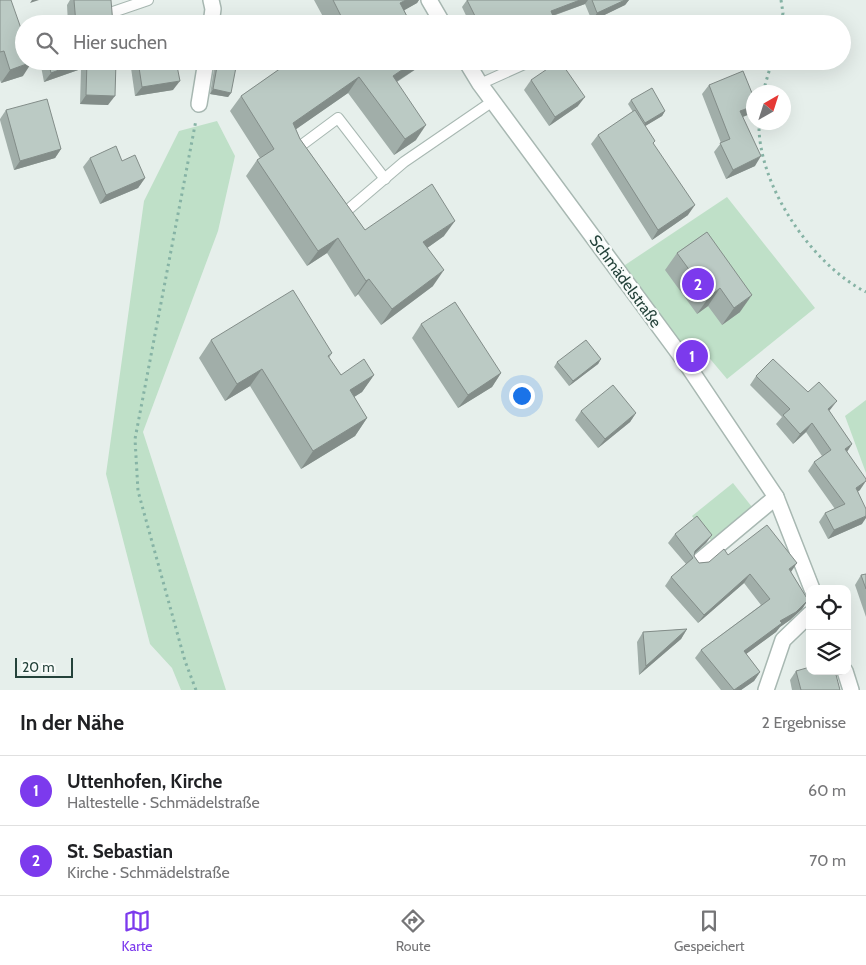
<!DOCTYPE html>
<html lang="de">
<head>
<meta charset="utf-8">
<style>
  :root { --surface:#fff; --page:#f2f2f2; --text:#202124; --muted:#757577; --line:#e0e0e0; --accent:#7c3aed }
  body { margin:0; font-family:Cabin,sans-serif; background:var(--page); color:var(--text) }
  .controls { position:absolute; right:15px; bottom:15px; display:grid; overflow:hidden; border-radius:10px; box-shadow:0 5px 20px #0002 }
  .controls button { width:45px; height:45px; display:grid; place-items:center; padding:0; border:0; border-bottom:1px solid var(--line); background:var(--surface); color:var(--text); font:25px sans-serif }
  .compass { position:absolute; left:746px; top:85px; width:45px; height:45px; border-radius:50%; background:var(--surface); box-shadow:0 5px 20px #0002; rotate:39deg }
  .scale { position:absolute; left:15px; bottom:12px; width:58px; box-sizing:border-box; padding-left:5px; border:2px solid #24423a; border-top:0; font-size:14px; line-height:18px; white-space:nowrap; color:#24423a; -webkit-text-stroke:4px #f7fbf9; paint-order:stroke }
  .you { position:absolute; left:521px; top:395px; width:18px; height:18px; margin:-12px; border:4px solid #fff; border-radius:50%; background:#1a73e8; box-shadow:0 0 0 8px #1a73e833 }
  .badge { display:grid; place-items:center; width:32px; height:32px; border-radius:50%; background:var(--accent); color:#fff; font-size:16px; font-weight:700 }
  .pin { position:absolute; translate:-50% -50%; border:2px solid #fff; box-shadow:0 1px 5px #0006 }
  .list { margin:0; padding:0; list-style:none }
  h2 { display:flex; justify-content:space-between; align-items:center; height:65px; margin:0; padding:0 20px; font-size:21px }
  h2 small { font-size:16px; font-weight:400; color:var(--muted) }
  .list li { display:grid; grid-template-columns:32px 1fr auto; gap:15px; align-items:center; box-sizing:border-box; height:70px; padding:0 20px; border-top:1px solid var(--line) }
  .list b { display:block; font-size:19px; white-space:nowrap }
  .list p { margin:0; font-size:16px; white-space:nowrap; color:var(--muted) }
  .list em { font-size:16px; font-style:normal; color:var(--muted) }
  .icon { flex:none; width:28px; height:28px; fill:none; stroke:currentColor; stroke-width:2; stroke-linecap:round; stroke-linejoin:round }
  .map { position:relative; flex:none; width:866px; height:690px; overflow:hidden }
  .search { position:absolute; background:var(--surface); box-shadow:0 5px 20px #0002; left:15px; right:15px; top:15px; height:55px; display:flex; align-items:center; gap:12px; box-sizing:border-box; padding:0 18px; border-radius:28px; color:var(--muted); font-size:19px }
  .sheet { height:205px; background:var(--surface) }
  nav { display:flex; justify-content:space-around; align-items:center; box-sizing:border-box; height:70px; border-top:1px solid var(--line); background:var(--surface); font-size:14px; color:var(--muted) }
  nav a { display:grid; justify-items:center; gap:2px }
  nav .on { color:var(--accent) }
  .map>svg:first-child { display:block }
  .green { fill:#bfe0c8 }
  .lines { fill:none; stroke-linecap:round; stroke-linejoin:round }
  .service-casing { stroke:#a8b8b2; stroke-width:12 }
  .minor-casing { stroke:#a8b8b2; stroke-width:18 }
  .path { stroke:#86b3a5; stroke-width:3; stroke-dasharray:2.5 4; stroke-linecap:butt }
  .service { stroke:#fff; stroke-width:10 }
  .minor { stroke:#fff; stroke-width:15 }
  .wall { fill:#a1aea9 }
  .shaded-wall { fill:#838d89 }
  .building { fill:#bbcac4; stroke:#838d89 }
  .labels { text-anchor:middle; stroke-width:4.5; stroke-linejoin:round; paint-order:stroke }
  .street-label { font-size:16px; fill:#24423a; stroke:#f7fbf9 }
</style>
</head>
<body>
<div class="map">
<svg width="866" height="690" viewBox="0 0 866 690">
  <rect width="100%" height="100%" fill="#e6efeb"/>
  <!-- green -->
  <g class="green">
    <path d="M217,121l18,35 -17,75 -75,201 83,258h-45l-9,-22 -22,-24 -44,-170 38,-273 35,-70z"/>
    <path d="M727,197l88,111 -88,71 -21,-25 -23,-2 -61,-85z"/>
    <path d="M866,400v73l-21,-57z"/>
    <path d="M733,483l19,24 -41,33 -19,-24z"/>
  </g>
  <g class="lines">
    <!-- service casing -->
    <g class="service-casing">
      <g id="service">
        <path d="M113,12l35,-12"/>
        <path d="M480,84l51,-23"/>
        <path d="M295,150l43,-32 47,61"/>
        <path d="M341,212l2,2 61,-52 89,-61"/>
      </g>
    </g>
    <!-- minor casing -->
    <g class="minor-casing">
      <g id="minor">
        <path d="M429,0l14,24"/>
        <path d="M211,24l2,-15 -2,-9"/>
        <path d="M466,61l14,23 206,279 90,134 36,92"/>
        <path d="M199,104l7,-43"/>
        <path d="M697,563l79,-66"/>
        <path d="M845,671l6,19"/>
        <path d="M766,690l17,-50 27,-26"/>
      </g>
    </g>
    <!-- path -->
    <g class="path">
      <path d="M781,0l2,13 -2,11"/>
      <path d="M763,92l9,-31"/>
      <path d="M759,122c-2,62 52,142 107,170"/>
      <path d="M196,690l-11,-29 -47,-170 -3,-52 61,-319"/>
    </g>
    <!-- service -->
    <use href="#service" class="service"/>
    <!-- minor -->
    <use href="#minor" class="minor"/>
  </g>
  <!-- wall -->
  <g class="wall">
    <path d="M0,0l23,76 -22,7 -1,-3z"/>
    <path d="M70,0h31l12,24h-45l-1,-19z"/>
    <path d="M314,0h105l-2,3 -13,7 7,14h-84z"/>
    <path d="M467,0h162l-4,5 -33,16 -7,-17 -32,12v8h-83l-8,-17z"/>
    <path d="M40,61h76l-8,44 -28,-1 1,-35 -37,13z"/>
    <path d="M130,61h46l-3,29 -38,6z"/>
    <path d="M217,61h14v32l-3,4 -18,-3 5,-31z"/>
    <path d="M291,61h137l-31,21 19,58 -22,15 -46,-62 -52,36 4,10 65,91 79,6 -17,12 6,38 -52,39 -23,-31 -3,3 -28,-44 -20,13 -61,-90 11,-16 3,-2 -30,-47 11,-15z"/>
    <path d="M487,61h20l-16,8z"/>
    <path d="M531,80l47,26 -29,20 -25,-36z"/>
    <path d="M709,85l41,29 -7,3 12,49 -29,13 -12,-27 7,-9 -19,-49z"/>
    <path d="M631,100l34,11 -3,5 -17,10 43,89 -36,25 -61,-96 7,-9 35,-23 -5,-8z"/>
    <path d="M6,110l55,39 -6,9 -41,12 -14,-50v-1z"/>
    <path d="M90,158l32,3 23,17 -7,10 -38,16 -17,-37z"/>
    <path d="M707,232l33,80 -18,13 -14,-19 -11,8 -32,-44 12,-17z"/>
    <path d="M421,324l80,49 -9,14 -34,21 -46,-70z"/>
    <path d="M211,340l121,13 -3,5 12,17h33l-12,17 -8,5 13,21 -12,18 -54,33 -51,-83 -25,15 -26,-43z"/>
    <path d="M601,359l-3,5 -29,22 -15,-19 3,-5z"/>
    <path d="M756,376l52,16 21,19 23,33 -5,8 13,38 -2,1 4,33 -34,15 -9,-17 6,-9 10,-4 -27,-38 6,-9 8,-6 -16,-24 -13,12 -17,-20 6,-7 -32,-32z"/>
    <path d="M581,411l55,2 -6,9 -32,26 -23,-28z"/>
    <path d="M675,534l37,1 -6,8 -12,11v2l5,7 10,-1 19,-7 63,17 17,28 -6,9 -12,11 -10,7 -4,5 -30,22 14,18 -6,9 -13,9h-20l-26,-32 6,-8 60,-45 -17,-22 -46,40 -33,-37 6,-9 15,-13 -18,-21z"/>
    <path d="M866,574v43l-11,-32 6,-10z"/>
    <path d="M687,629l-6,10 -42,36 -2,-33 6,-10z"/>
    <path d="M796,671l44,19h-48l-2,-10z"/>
  </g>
  <!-- shaded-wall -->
  <g class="shaded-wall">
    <path d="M32,0h7l-9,3z"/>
    <path d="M406,0h13l-2,3 -28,16 11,-16z"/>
    <path d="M580,0h8l-3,4 -39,14 5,-7z"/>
    <path d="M625,0h4l-4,5 -33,16 5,-8z"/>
    <path d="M83,61h3l-5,8 -37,13 7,-9z"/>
    <path d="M415,61h13l-46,30 11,-15z"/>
    <path d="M496,61h11l-16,8z"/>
    <path d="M32,62l-9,14 -22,7 9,-13z"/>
    <path d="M359,77l-11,16 -66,46 11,-16z"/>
    <path d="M180,81l-7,9 -38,6 7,-9z"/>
    <path d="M213,89l18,4 -3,4 -18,-3z"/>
    <path d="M86,95l29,1 -7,9 -28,-1z"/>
    <path d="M585,97l-7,9 -29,20 6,-9z"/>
    <path d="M754,106v2l-4,6 -16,6 6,-9z"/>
    <path d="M665,111l-3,5 -20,12 3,-5z"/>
    <path d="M426,125l-10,15 -22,15 11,-16z"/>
    <path d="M61,149l-6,9 -41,12 6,-9z"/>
    <path d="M761,156l-6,10 -29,13 7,-9z"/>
    <path d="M145,178l-7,10 -38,16 6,-9z"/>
    <path d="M695,205l-7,10 -36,25 6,-10z"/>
    <path d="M455,221l-11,15 -31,22 10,-16z"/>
    <path d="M338,238l-11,15 -20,13 11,-15z"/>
    <path d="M444,270l-11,16 -52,39 11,-16z"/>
    <path d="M369,279l-11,15 -3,3 11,-16z"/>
    <path d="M720,288l-12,18 -11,8 12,-17z"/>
    <path d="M752,295l-12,17 -18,13 12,-17z"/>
    <path d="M601,359l-3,5 -29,22 4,-5z"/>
    <path d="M262,369l-12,17 -25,15 12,-17z"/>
    <path d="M501,373l-9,14 -34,21 10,-13z"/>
    <path d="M374,375l-12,17 -24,15 12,-17z"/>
    <path d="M837,401l-7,9 -8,8 6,-9z"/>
    <path d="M636,413l-6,9 -32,26 7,-9z"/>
    <path d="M367,418l-12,18 -54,33 12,-18z"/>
    <path d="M812,423l-6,9 -13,12 7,-10z"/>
    <path d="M852,444l-6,9 -1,-4z"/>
    <path d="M866,481l-6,9 -10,7 6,-9z"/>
    <path d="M866,516v2l-4,6 -34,15 6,-9z"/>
    <path d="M712,535l-6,8 -14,13 3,-5z"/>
    <path d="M797,563l-6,9 -2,-3z"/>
    <path d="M750,574l-6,9 -46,40 6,-8z"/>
    <path d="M808,600l-6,9 -12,11 -10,7 -4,5 -38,28 6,-9 36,-30z"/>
    <path d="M687,629l-6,10 -42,36 7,-9z"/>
    <path d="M760,672l-6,9 -13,9h-7z"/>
  </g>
  <!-- building -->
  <g class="building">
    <path d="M0,0h11l13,37v24h8v1l-22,8 -6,-19 -4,1z"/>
    <path d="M74,0h37l2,24h-37z"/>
    <path d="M333,0h73l-6,3 11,21h-66z"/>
    <path d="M467,0h113l-29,11 4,10 -8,3h-68z"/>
    <path d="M592,0h33l-28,13z"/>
    <path d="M48,61h35l-32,12z"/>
    <path d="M87,61h29l-1,35 -29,-1z"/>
    <path d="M138,61h38l4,20 -38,6z"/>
    <path d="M218,61h13l6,1 -6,31 -18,-4z"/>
    <path d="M291,61h124l-22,15 33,49 -21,14 -46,-62 -66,46 7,16 65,91 67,-46 23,37 -32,21 21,28 -52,39 -23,-30 -3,2 -28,-43 -20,13 -61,-91 17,-11 -33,-53z"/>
    <path d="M559,61h1l25,36 -30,20 -24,-37z"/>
    <path d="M743,71l11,27v8l-14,5 21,45 -28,14 -13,-27 10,-4 -21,-54z"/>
    <path d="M652,88l13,23 -20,12 -14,-23z"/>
    <path d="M47,99l14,50 -41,12 -14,-51z"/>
    <path d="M635,110l20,31 -2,2 42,62 -37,25 -60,-95z"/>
    <path d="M116,146l6,15 13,-6 10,23 -39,17 -16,-37z"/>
    <path d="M707,232l45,63 -18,13 -14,-20 -11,9 -32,-44z"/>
    <path d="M293,290l39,63 -4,3 13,19 23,-16 10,16 -24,15 17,28 -54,33 -51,-82 -25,15 -26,-44z"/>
    <path d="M455,302l46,71 -33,22 -47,-71z"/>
    <path d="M586,340l15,19 -28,22 -16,-19z"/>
    <path d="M773,359l35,33 11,-10 18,19 -9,8 24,35 -7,5 21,30v2l-10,7 10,21v7l-32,14 -9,-17 20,-9 -31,-42 17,-12 -19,-27 -12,11 -17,-19 7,-6 -34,-33z"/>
    <path d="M613,385l23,28 -31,26 -24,-28z"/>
    <path d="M697,516l15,19 -17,16 -1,5 5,7 10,-1 15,-13 4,6 39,-30 30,38 -8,6 19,31 -12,12 -16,9 2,2 -38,28 16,21 -26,18 -33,-40 69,-51 -20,-25 -46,41 -33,-38 22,-19 -18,-24z"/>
    <path d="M866,574v15l-5,-14z"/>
    <path d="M687,629l-41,37 -3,-34z"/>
    <path d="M810,667v4h25l5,19h-39l-5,-19z"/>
  </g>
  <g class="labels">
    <!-- street labels -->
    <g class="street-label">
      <text transform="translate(626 281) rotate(54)" y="6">Schmädelstraße</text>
    </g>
  </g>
</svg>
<div class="controls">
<button><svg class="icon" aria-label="locate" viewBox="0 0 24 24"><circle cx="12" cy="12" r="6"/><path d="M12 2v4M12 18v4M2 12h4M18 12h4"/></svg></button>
<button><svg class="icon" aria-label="layers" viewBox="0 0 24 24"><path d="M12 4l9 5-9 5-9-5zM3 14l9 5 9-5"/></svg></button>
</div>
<svg class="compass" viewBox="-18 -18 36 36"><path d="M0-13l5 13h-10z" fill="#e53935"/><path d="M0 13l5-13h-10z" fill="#757577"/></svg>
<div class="scale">20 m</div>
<div class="you"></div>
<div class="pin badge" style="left:692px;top:356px">1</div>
<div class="pin badge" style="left:698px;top:284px">2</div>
<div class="search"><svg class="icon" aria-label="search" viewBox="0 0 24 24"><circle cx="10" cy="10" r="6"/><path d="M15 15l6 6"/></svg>Hier suchen</div>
</div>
<section class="sheet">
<h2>In der Nähe<small>2 Ergebnisse</small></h2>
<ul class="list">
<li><span class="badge">1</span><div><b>Uttenhofen, Kirche</b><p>Haltestelle · Schmädelstraße</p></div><em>60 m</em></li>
<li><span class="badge">2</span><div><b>St. Sebastian</b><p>Kirche · Schmädelstraße</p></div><em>70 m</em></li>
</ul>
</section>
<nav>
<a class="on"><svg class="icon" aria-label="map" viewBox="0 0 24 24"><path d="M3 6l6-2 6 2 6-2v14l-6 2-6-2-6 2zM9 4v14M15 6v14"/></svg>Karte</a>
<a><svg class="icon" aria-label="directions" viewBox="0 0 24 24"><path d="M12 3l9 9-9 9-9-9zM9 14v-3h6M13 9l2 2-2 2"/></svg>Route</a>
<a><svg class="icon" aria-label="saved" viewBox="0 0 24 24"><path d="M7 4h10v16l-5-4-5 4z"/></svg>Gespeichert</a>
</nav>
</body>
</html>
